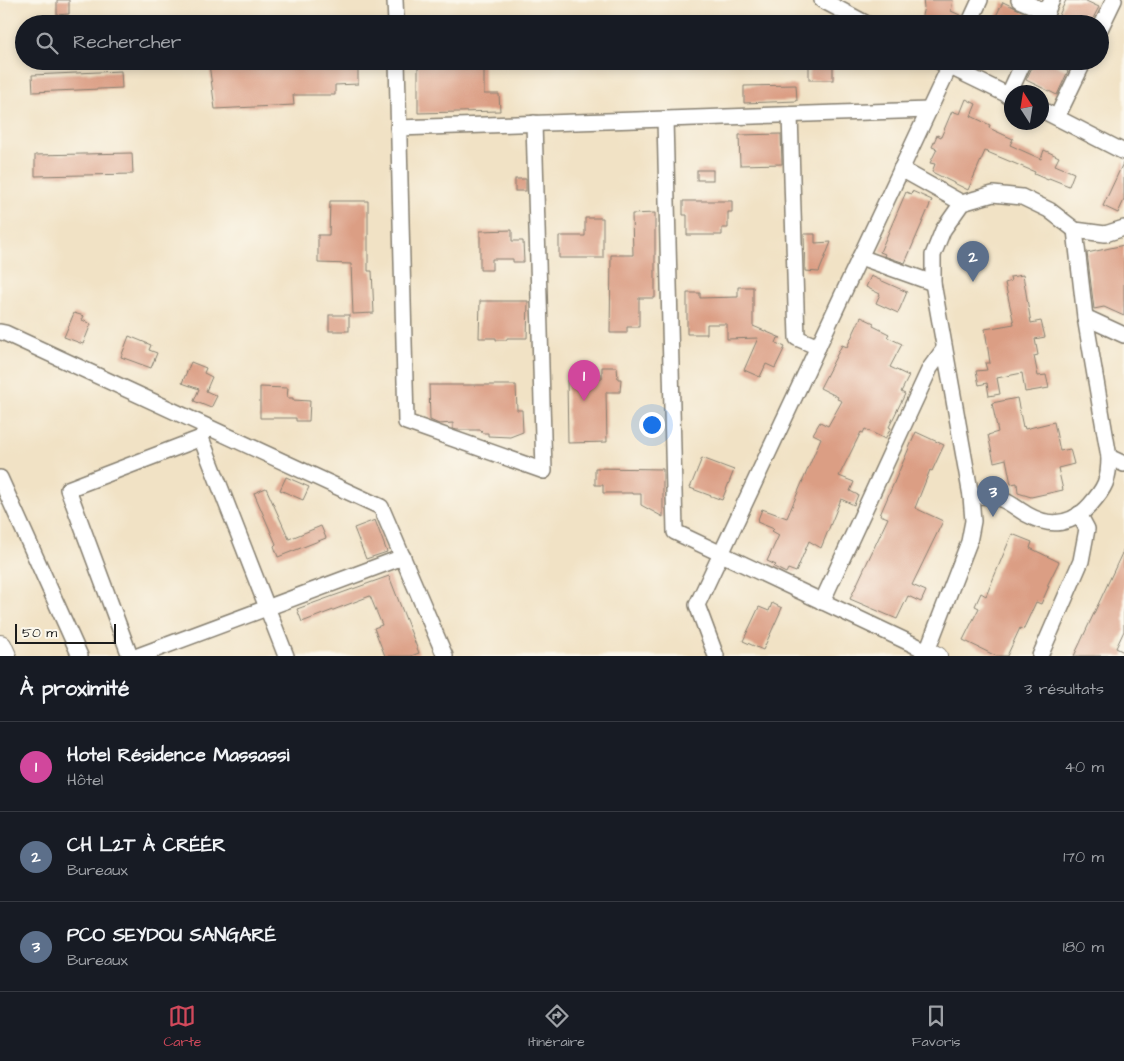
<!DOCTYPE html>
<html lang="fr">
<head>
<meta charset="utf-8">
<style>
  :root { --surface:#171b24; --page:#20242c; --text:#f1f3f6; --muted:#9ea1a6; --line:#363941; --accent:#d1495b }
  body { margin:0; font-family:"Architects Daughter",sans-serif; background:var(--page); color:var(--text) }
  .compass { position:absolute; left:1004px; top:85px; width:45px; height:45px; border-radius:50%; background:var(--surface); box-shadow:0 2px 8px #0003; rotate:348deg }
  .scale { position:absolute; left:15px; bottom:12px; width:101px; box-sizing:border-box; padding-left:5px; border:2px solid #1c1c1c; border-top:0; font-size:14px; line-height:18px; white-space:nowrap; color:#1c1c1c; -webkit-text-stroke:4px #fbf7ec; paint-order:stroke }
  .you { position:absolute; left:651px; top:424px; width:18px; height:18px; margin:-12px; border:4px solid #fff; border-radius:50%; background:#1a73e8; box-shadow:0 0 0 8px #1a73e833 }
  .badge { display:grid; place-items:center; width:32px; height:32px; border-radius:50%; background:var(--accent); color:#fff; font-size:16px; font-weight:700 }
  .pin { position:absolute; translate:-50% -41px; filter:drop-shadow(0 1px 2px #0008) }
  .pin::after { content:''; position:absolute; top:26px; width:18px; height:15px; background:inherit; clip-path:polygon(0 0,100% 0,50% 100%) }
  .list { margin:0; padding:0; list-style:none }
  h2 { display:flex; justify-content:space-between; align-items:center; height:65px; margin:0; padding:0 20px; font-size:21px }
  h2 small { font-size:16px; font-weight:400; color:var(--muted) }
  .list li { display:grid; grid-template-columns:32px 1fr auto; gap:15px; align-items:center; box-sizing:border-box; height:90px; padding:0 20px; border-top:1px solid var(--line) }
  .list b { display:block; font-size:19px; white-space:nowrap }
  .list p { margin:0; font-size:16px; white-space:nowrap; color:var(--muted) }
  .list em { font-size:16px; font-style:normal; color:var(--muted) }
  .icon { flex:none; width:28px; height:28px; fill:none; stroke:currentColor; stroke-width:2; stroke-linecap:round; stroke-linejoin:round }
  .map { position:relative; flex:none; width:1124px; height:656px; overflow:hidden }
  .search { position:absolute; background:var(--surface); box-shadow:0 2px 8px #0003; left:15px; right:15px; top:15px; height:55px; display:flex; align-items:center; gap:12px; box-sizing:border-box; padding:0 18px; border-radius:28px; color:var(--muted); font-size:19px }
  .sheet { height:335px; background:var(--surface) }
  nav { display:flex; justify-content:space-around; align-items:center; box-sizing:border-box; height:70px; border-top:1px solid var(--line); background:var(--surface); font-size:14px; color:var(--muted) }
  nav a { display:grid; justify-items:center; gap:2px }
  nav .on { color:var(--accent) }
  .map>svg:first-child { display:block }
  .building { fill:#db9e84 }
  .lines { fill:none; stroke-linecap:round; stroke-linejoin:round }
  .minor-casing { stroke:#867f70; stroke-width:18 }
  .tertiary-casing { stroke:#867f70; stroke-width:20 }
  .trunk-casing { stroke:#867f70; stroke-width:26 }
  .minor { stroke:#fff; stroke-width:15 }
  .tertiary { stroke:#fff; stroke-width:18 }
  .trunk { stroke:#fff; stroke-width:24 }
</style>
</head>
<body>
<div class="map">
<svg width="1124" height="656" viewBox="0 0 1124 656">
  <rect width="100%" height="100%" fill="#fbf7ec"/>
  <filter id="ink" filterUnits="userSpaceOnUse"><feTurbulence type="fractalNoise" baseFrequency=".02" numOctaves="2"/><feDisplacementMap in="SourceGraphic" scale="10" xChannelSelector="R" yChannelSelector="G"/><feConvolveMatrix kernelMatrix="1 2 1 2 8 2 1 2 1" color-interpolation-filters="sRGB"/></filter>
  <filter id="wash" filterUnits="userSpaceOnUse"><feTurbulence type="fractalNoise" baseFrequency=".0096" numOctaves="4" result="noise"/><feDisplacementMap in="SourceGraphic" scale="20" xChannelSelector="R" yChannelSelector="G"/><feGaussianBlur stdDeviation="1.12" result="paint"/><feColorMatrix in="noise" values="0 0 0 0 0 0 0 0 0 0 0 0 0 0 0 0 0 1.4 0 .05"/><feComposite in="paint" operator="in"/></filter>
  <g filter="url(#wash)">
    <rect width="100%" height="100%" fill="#f1e2c5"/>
    <g id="blocks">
      <!-- building -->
      <g class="building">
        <path d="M57,0h12v14l-12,1z"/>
        <path d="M923,0h30l-2,11 11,5 -2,8h-40l4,-17z"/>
        <path d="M1066,0h18l15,7 -9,17h-35z"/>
        <path d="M1003,2l27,13 -5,9h-18l-12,-6z"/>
        <path d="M316,61v5h42v18l-23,1v10h-42l1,10 -79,4 -6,-45z"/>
        <path d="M418,61l66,1v32h15l1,17 -82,2z"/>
        <rect x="809" y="61" width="24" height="19"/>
        <path d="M1035,61h20l-1,3 14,7 -11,24 -31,-15z"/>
        <path d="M121,71l1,17 -89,4 -1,-17z"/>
        <path d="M796,85l1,16 -53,2v-17z"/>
        <path d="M966,99l10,5 -5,12 19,9 -1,3 24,11 -3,6 31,14 3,-9 15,7 -4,8 19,8 -5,13 -20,-8 -1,2 -14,-6 1,-2 -50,-21 -17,39 -36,-18 3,-8 -5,-1 7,-14 -5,-2 5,-12 4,2 11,-26 8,3z"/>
        <path d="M781,134l1,30 -42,1 -1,-30z"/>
        <path d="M132,153l1,21 -98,2v-21z"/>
        <path d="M1124,161v39l-6,13 -15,-7z"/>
        <rect x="697" y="170" width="16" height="10"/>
        <rect x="515" y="179" width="11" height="12"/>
        <path d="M912,191l20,9 -27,63 -21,-7 1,-2 -5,-2 26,-60 5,2z"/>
        <path d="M330,201h38v70h4l2,42 -21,1 -2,-50 -33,-1v-28h11z"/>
        <path d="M683,201h49v11h-4v16h-6v7h-35v-20h-4z"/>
        <path d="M655,213v85h-16v29h-12v6h-17l1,-78h22l-1,-41z"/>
        <path d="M585,218h18v40h-44v-22h26z"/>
        <path d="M512,230v11h11l1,21h-11v-3h-21v11h-12v-39z"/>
        <path d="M804,234h11v9l16,-1 -12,30 -14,-1z"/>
        <path d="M1124,245v71l-20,-9 -10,2 -7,-56z"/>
        <path d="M1023,275l8,48 10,-2 4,16 -10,2 3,16 -4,1 4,20 8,-1 3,13 -24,4 -3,-19 -25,5 3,16 -11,2 -2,-13 -8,2 -3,-14 11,-1 -2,-7h5l-5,-34 29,-5 -9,-41 6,-2 -1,-4z"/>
        <path d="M871,276l36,16 -9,21 -22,-10 4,-9 -14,-7z"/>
        <path d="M738,287h15v39l28,12h-3l-2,5 9,4 -10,21 -9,-4 -6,13 -16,-7 14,-32 -31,1v-15h-20v10h-20v-41h13v5l38,-1z"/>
        <path d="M480,301h48l-1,37h-20v2h-11v-2h-17z"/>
        <path d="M74,313l10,3 -2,4 9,4 -8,20 -19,-7z"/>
        <rect x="329" y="315" width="20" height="16"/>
        <path d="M861,317l13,6 -1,3 16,8 -2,3 15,7 -12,23 19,9 -8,16 4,2 -16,33 2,1 -6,11 -20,-10 -2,4 -2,-1 -22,44 15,6 -4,9 8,4 -4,10 -13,-6 -20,49 -12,-7 -13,31 -8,-3 -2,4 -12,-6 2,-2 -9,-4 12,-26 -7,-4 2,-2 -17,-7 5,-13 25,9 34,-80 -8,-4 7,-12 8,4 14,-25 -5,-2 1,-2 -18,-9 22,-43 5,2z"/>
        <path d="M129,336l22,9 -2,5 8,3 -6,15 -30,-11z"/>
        <path d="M191,362l15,6 -2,5 8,4 -6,14 11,5 -6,12 -17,-7 5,-12 -17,-6z"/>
        <path d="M602,367h15l1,12h3l-1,13h-14l1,50 -39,1 -1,-63 35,-1z"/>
        <path d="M429,385h87l1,25h5l1,22 -13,5 -22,-1v-3h-6l-1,-3h-24l-4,-1v-6l-14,1 -9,-4z"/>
        <path d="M260,387l28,1 -1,10h6v2l17,1 -1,20h-13v-3h-36z"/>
        <path d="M1017,398l6,29 1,-1 1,3 29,-7 6,29 10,-2 4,15 -16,4 5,22 -32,7 -13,-4 -1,-10 -6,1 -5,-25 -12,3 -6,-27 10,-3 -6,-29z"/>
        <path d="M916,432l28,13 -12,26 -2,-1 -15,38 28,13 -31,64 14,6 -5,11 -13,-6 -11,23 -47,-20 38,-81 -8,-3z"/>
        <path d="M702,458l32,12 -12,30 -32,-12z"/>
        <path d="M595,468l68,1v48l-22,-12v-11h-9v-1h-29v-8h-8z"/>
        <path d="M286,477l23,10 -6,13 -23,-10z"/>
        <path d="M266,488l23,51 32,-13 5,12 -48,19 -4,-11 2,-2 -22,-51z"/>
        <path d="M375,520l12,32 -21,7 -12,-31z"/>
        <path d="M1012,534l20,8 -2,6 29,14 -12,24h2l-8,18 -5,-2 -13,28 -3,-2 -13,28h-11l-33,-16 16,-32 -4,-2 6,-13 5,3z"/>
        <path d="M1124,549v82l-8,17 8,4v4h-50z"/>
        <path d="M389,576l30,77 -8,3h-26l-11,-28 8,-3 -12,-29 -68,26 -5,-13z"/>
        <path d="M772,603l10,5 -19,42 -20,-9 16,-34 10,4z"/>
      </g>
    </g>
  </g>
  <g filter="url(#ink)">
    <use href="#blocks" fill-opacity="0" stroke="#867f70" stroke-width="1"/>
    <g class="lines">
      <!-- minor casing -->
      <g class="minor-casing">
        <g id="minor">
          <path d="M395,0l1,24"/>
          <path d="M822,0l45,24"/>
          <path d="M1019,0l28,12"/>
          <path d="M969,24l11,-24"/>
          <path d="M1041,24l11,-24"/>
          <path d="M1100,29l14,-29"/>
          <path d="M397,61l9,361 138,49 -10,-348"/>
          <path d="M938,61l74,36"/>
          <path d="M1008,96l16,-35"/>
          <path d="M1042,110l82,42"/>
          <path d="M790,115l7,223 21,9"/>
          <path d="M1057,117l27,-56"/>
          <path d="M665,119l10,413 252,119 42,-109 4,-21 -2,-25 -38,-213v-28l10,-25 19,-27 31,-9 29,3 27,13 26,20 30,4 19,-6"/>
          <path d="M398,128l531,-18"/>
          <path d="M901,169l61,34"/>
          <path d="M1075,230l10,87 24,140"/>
          <path d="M860,257l73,26"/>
          <path d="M1085,317l39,18"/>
          <path d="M0,332l5,1 376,174 64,149"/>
          <path d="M201,438l85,218"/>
          <path d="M0,478l80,178"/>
          <path d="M971,496c11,0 20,-1 30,3 10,4 18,11 27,16 23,13 44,10 62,-10 15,-17 19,-25 19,-48l15,7"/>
          <path d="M822,602l108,-234 14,-19"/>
          <path d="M130,656l-62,-167 133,-51 6,-11"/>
          <path d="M138,656l265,-99"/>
          <path d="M716,656l-19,-51 255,-544"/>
          <path d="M1040,656l41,-95 6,-32 -8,-15"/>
        </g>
      </g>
      <!-- tertiary casing -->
      <g class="tertiary-casing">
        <path id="tertiary" d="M924,656l3,-5 11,5"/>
      </g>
      <!-- trunk casing -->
      <g class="trunk-casing">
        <path id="trunk" d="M0,647l4,9"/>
      </g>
      <!-- minor -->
      <use href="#minor" class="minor"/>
      <!-- tertiary -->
      <use href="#tertiary" class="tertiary"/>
      <!-- trunk -->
      <use href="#trunk" class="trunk"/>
    </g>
  </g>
</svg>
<svg class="compass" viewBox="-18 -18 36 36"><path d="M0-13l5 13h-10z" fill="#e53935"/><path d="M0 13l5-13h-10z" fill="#9ea1a6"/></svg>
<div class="scale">50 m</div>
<div class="you"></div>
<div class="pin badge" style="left:584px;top:401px;background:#d1479c">1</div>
<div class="pin badge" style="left:973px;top:282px;background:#5c6f8a">2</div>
<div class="pin badge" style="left:993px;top:517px;background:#5c6f8a">3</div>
<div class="search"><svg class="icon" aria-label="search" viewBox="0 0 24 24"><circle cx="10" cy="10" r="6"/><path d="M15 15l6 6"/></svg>Rechercher</div>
</div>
<section class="sheet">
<h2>À proximité<small>3 résultats</small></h2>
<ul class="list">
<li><span class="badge" style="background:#d1479c">1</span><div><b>Hotel Résidence Massassi</b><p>Hôtel</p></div><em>40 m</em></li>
<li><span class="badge" style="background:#5c6f8a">2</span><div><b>CH L2T À CRÉÉR</b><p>Bureaux</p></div><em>170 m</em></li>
<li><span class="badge" style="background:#5c6f8a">3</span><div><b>PCO SEYDOU SANGARÉ</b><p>Bureaux</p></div><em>180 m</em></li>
</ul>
</section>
<nav>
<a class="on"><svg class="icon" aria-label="map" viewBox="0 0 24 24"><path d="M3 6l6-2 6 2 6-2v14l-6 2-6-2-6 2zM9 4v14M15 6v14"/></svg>Carte</a>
<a><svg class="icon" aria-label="directions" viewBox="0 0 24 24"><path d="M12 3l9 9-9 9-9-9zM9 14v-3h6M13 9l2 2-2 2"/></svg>Itinéraire</a>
<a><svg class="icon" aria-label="saved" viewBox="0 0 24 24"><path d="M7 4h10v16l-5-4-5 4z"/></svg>Favoris</a>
</nav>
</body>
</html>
